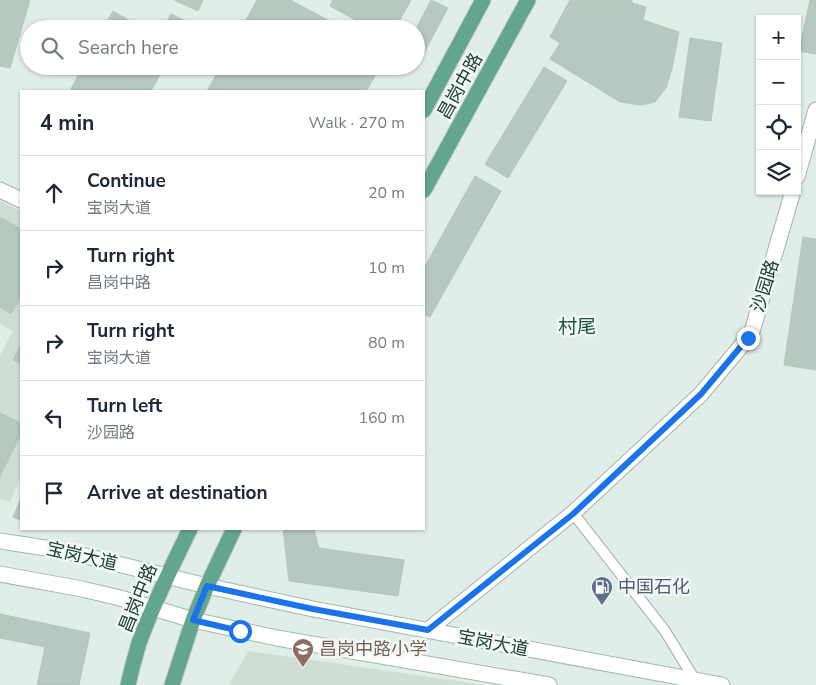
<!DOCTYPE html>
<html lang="en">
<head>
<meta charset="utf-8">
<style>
  :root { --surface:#fff; --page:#f6f6f7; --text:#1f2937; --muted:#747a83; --line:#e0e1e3 }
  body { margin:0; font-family:"Nunito Sans","Noto Sans SC",sans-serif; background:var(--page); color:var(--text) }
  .controls { position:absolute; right:15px; top:15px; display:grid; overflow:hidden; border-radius:0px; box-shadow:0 1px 4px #0004 }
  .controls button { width:45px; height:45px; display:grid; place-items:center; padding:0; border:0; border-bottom:1px solid var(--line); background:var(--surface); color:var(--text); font:25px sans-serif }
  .stop { position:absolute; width:15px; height:15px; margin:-11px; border:4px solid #1a73e8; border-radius:50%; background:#fff }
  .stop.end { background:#1a73e8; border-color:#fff; box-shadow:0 1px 5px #0008 }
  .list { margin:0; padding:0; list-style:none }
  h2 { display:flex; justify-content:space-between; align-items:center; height:65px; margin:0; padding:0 20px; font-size:21px }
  h2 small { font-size:16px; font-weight:400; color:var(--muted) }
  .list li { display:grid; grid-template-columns:32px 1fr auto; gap:15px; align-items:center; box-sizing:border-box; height:75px; padding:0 20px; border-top:1px solid var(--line) }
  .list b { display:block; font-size:19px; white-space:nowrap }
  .list p { margin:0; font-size:16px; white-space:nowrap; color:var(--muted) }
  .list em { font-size:16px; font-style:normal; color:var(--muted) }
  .icon { flex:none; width:28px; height:28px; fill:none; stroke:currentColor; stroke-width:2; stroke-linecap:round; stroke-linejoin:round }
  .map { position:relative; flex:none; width:816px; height:685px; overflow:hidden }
  .search { position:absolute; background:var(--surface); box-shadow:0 1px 4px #0004; left:20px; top:20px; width:405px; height:55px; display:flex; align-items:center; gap:12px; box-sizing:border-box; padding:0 18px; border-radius:28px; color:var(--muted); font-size:19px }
  .panel { position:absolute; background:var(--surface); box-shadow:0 1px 4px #0004; left:20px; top:90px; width:405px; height:440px; border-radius:0px }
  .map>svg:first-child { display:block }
  .built { fill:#cfddd5 }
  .building { fill:#b6c8bf; stroke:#b3c7bd }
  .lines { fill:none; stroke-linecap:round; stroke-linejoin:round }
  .lane-casing { stroke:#a3b5ad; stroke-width:12 }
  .street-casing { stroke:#a3b5ad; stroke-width:17 }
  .secondary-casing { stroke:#9fbaad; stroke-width:17 }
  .primary-casing { stroke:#c1c9c6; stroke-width:17 }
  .lane { stroke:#fff; stroke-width:10 }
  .street { stroke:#fff; stroke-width:15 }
  .secondary { stroke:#fff; stroke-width:15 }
  .primary { stroke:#63a68d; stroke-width:15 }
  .route { stroke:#1a73e8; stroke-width:6 }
  .labels { text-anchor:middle; stroke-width:5; stroke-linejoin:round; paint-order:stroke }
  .street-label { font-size:18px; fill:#203f33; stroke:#f2f9f5 }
  .service-label { font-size:18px; fill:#4e5e75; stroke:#f2f9f5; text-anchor:start }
  .education-label { font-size:18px; fill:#785e54; stroke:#f2f9f5; text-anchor:start }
  .neighbourhood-label { font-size:19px; fill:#1b533f; stroke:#f2f9f5 }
</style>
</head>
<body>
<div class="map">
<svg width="816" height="685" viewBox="0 0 816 685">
  <rect width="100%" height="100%" fill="#e1ede7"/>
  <!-- built -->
  <g class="built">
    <path d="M0,201l21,10v265l-11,26 -10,-3v-143l13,-25 -13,-7z"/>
    <path d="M248,651l237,34h-256z"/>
  </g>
  <!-- building -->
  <g class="building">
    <path d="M0,0h30l-20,68 -10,-2z"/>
    <path d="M174,0h29l-5,11z"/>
    <path d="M257,0h33l55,29h-104z"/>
    <path d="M269,0h6l55,29h-76z"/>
    <path d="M333,0h78l-16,29h-23l-42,-23z"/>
    <path d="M431,0l17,8 -24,45 -8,-4v-20z"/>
    <path d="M570,0h62v3l14,4 -3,13 36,12 -7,37 -6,19 -11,14 -14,3 -21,-3 -70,-43 10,-16 -10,-6z"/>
    <path d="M810,0h6v54l-17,-3z"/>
    <path d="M113,11l24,14 -2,4h-32z"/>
    <path d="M171,14l17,8 -3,7h-22z"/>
    <path d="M690,38l32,5 -11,78 -32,-4z"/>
    <path d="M83,66h82l-14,25h-81z"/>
    <path d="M221,66h160l-15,25h-159z"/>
    <path d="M234,66h34l-13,25h-34z"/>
    <path d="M316,66h55l-13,25h-45l11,-21z"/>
    <path d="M544,67l23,14 -59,97 -23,-14z"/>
    <path d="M475,176l26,15 -71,126 -6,-3v-46z"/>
    <path d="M0,217l21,12v68l-10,17 -11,-7z"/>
    <path d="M803,237l13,2v131l-32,-5z"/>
    <path d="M21,344v20l-8,-4z"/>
    <path d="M0,413l21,10v11l-21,42z"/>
    <path d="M21,498v22l-8,-3z"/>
    <path d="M283,529h32l-1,2 5,17 85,12 -6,36 -109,-15z"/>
    <path d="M0,614l90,19 -11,52h-42l8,-38 -45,-9z"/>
  </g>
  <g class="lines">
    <!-- lane casing -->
    <g class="lane-casing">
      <path id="lane" d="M573,513l92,118 30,49"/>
    </g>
    <!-- street casing -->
    <g class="street-casing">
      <g id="street">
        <path d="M797,177l19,-67"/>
        <path d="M0,190l21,10"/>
        <path d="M428,630l145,-117 128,-119 47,-56 3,-3 42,-144"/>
      </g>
    </g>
    <!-- secondary casing -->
    <g class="secondary-casing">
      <g id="secondary">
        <path d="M0,541l65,10 142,35 106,23 409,76"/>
        <path d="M0,574l82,15 38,9 73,22 84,18 272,47"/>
      </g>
    </g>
    <!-- primary casing -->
    <g class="primary-casing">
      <g id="primary">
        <path d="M424,110l59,-110"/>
        <path d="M424,190l104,-190"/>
        <path d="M128,685c3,-14 7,-28 11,-42 14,-39 33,-77 51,-114"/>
        <path d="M172,685l21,-65 14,-34 27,-57"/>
      </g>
    </g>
    <!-- lane -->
    <use href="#lane" class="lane"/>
    <!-- street -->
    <use href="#street" class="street"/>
    <!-- secondary -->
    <use href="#secondary" class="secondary"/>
    <!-- primary -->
    <use href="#primary" class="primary"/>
  </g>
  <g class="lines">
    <!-- route -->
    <path class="route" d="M240,631l-47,-11 14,-34 106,23 115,21 145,-116 128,-120 47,-56"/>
  </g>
  <!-- icons -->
  <defs>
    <g id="fuel-pin" transform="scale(1.125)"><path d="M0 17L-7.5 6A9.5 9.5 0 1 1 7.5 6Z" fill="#5c6f8a" stroke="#f2f9f5"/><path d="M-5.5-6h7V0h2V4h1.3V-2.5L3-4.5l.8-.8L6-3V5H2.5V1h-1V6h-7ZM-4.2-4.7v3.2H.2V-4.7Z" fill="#fff"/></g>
    <g id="school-pin" transform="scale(1.125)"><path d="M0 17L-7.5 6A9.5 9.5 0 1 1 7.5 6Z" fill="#8d6e63" stroke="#f2f9f5"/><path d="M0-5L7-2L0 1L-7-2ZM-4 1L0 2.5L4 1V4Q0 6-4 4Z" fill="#fff"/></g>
  </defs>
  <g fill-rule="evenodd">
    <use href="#fuel-pin" x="602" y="587"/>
    <use href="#school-pin" x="303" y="649"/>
  </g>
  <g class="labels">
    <!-- street labels -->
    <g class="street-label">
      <text transform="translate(460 86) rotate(-61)" y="6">昌岗中路</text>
      <text transform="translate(765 286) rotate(-73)" y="6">沙园路</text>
      <text transform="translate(82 556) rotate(13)" y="6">宝岗大道</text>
      <text transform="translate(138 598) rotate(-68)" y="6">昌岗中路</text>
      <text transform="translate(493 643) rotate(11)" y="6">宝岗大道</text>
    </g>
    <!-- service labels -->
    <g class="service-label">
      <text x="618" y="593">中国石化</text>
    </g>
    <!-- education labels -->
    <g class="education-label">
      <text x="319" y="655">昌岗中路小学</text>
    </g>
    <!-- neighbourhood labels -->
    <g class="neighbourhood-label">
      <text x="577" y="333">村尾</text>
    </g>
  </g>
</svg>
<div class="controls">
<button>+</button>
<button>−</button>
<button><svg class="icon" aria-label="locate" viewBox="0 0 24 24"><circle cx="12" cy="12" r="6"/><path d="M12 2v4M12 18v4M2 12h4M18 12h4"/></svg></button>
<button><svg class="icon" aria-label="layers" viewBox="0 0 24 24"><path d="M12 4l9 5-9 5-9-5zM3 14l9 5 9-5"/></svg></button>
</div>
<div class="stop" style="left:240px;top:631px"></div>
<div class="stop end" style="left:748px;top:338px"></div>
<div class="search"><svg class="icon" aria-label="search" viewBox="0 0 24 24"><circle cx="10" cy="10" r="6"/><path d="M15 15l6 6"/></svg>Search here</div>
<section class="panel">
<h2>4 min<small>Walk · 270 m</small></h2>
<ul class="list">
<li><svg class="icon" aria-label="ahead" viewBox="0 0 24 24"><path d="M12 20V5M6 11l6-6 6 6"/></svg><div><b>Continue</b><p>宝岗大道</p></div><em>20 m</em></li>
<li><svg class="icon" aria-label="right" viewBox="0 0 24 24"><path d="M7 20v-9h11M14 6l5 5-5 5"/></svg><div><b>Turn right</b><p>昌岗中路</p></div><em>10 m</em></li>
<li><svg class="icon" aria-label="right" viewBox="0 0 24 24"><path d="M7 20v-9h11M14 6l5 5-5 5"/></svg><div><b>Turn right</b><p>宝岗大道</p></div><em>80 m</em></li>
<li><svg class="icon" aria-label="left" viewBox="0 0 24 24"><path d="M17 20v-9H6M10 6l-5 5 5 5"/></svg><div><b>Turn left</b><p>沙园路</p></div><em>160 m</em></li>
<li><svg class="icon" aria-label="arrive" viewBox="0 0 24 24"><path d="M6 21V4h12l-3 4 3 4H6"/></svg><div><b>Arrive at destination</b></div></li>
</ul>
</section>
</div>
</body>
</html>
